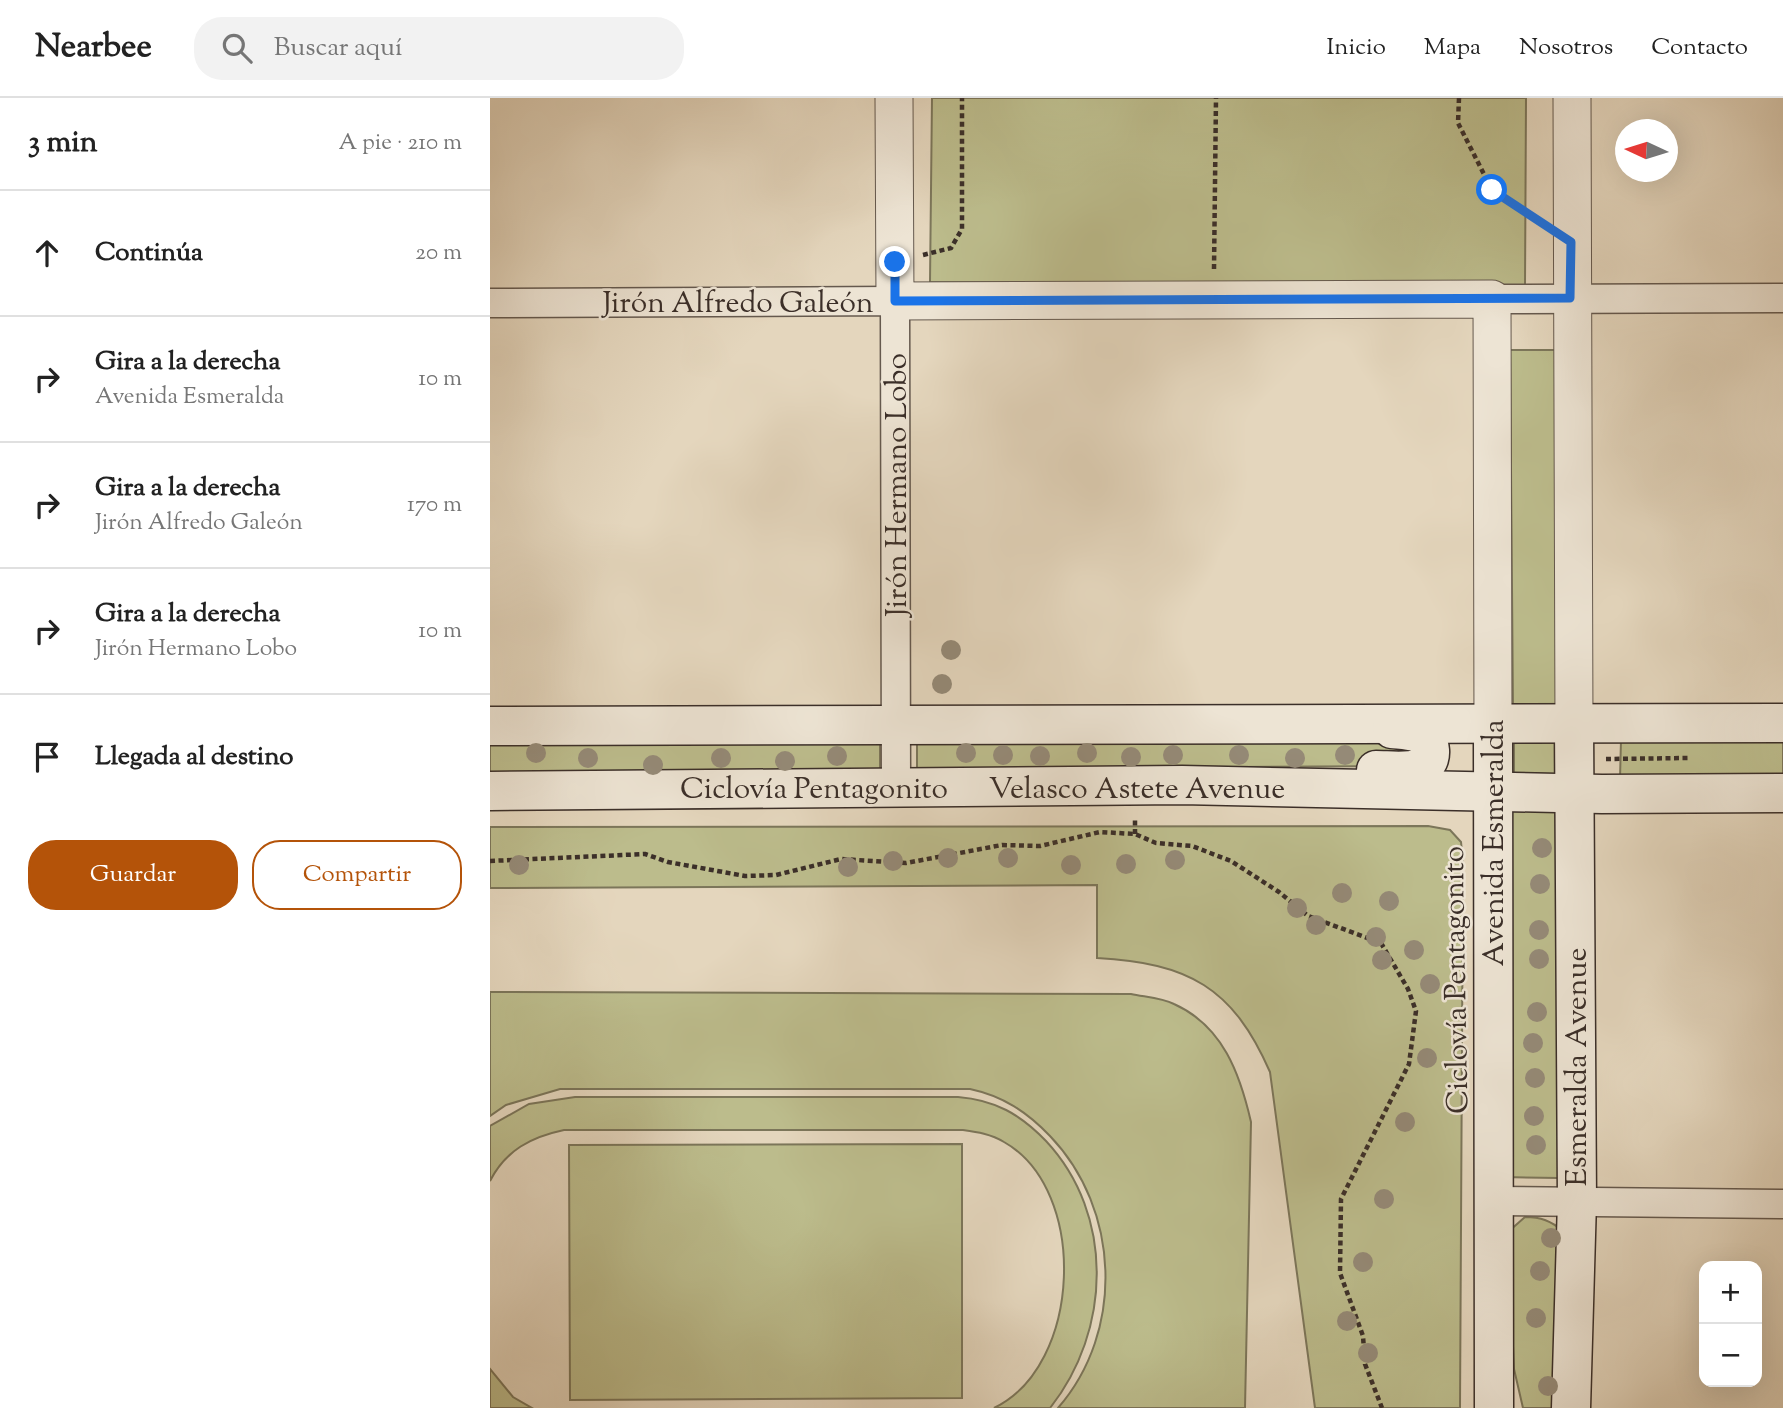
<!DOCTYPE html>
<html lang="es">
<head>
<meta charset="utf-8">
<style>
  :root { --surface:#fff; --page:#f2f2f2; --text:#222; --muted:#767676; --line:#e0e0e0; --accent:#b45309 }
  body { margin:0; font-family:"Sorts Mill Goudy",serif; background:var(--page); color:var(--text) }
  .controls { position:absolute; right:21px; bottom:21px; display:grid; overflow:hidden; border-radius:14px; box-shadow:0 7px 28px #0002 }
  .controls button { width:63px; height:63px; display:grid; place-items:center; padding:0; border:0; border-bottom:2px solid var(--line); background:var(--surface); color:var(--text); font:35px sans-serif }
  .compass { position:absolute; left:1125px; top:21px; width:63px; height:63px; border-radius:50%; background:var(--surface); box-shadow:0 7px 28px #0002; rotate:274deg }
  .stop { position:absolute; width:21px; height:21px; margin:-16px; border:5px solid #1a73e8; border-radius:50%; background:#fff }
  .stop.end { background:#1a73e8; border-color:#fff; box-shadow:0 2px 7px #0008 }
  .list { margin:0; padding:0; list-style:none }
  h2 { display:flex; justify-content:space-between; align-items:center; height:91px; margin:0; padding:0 28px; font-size:30px }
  h2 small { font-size:23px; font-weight:400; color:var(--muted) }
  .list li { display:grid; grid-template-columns:46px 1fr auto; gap:21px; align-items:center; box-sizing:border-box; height:126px; padding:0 28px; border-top:2px solid var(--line) }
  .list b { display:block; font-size:26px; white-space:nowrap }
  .list p { margin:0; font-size:23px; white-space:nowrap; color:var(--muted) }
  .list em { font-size:23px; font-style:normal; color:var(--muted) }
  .actions { display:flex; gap:14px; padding:21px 28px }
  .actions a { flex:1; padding:16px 0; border:2px solid var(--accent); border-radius:28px; text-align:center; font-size:24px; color:var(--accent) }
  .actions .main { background:var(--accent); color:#fff }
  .icon { flex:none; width:38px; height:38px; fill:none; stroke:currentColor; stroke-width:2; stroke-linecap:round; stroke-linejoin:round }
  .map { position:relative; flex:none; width:1293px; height:1310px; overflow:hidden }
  header { display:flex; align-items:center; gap:42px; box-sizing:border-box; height:98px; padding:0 35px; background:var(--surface); border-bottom:2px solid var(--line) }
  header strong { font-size:33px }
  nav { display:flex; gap:38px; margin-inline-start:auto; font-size:24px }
  .search { width:490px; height:63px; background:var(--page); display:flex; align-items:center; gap:18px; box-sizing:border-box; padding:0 24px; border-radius:28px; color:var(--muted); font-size:26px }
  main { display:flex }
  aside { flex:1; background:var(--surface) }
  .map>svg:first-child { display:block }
  .green { fill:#bcbc8c; stroke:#7c765a; stroke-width:2 }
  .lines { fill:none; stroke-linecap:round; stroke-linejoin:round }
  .minor-casing { stroke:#65594e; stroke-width:31 }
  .tertiary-casing { stroke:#65594e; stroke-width:39 }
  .secondary-casing { stroke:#3b2f29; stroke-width:41 }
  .path { stroke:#3b2f29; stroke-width:4.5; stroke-dasharray:5 3.5; stroke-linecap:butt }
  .minor { stroke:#ede4d4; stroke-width:28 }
  .tertiary { stroke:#ede4d4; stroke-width:37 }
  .secondary { stroke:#ede4d4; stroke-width:38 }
  .tree { fill:#958a77 }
  .route { stroke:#1a73e8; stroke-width:9 }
  .labels { text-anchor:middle; stroke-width:5; stroke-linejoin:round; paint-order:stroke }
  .street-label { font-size:30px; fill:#3b2f29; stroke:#ede4d4 }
</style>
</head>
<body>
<header>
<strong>Nearbee</strong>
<div class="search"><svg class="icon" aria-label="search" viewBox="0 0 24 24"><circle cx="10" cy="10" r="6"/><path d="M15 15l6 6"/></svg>Buscar aquí</div>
<nav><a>Inicio</a><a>Mapa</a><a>Nosotros</a><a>Contacto</a></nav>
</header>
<main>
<aside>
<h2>3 min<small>A pie · 210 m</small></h2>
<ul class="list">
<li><svg class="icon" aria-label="ahead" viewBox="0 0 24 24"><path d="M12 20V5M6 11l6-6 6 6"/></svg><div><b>Continúa</b></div><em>20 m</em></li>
<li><svg class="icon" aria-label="right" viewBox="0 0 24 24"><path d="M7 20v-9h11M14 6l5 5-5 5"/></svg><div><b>Gira a la derecha</b><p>Avenida Esmeralda</p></div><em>10 m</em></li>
<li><svg class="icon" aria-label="right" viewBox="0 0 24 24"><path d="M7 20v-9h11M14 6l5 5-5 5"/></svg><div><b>Gira a la derecha</b><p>Jirón Alfredo Galeón</p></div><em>170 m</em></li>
<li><svg class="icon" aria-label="right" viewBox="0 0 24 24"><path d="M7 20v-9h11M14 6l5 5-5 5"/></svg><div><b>Gira a la derecha</b><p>Jirón Hermano Lobo</p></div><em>10 m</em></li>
<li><svg class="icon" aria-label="arrive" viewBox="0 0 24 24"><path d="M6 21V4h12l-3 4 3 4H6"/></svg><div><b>Llegada al destino</b></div></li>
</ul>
<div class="actions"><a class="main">Guardar</a><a>Compartir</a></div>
</aside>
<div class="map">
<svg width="1293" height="1310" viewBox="0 0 1293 1310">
  <rect width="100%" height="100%" fill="#e4d6bd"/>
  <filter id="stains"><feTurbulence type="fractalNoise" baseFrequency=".00286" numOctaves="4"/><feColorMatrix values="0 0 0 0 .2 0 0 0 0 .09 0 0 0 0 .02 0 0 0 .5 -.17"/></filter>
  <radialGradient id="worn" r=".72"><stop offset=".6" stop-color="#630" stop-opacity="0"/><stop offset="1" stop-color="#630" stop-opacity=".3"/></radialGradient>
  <!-- green -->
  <g class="green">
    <path d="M442,0h594l-1,188 -595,-4z"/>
    <path d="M1020,252h52l3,356h-52z"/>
    <path d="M1024,638l42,1 -1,37 -41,-1z"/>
    <path d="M1293,639v43l-163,-1 1,-39z"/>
    <path d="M390,641v41l-390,1v-41z"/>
    <path d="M915,643l9,14 -7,11 -490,3v-25z"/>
    <path d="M1018,712h55l-5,368 -55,-1z"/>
    <path d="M938,728l22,4 11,12 2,20 -3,546h-145l-45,-336c-37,-85 -82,-109 -173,-114v-73l-607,3v-61z"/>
    <path d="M0,894l641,2c14,3 31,4 43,10 49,22 66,70 77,118l-6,286h-187c67,-77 62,-199 -8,-272 -23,-24 -47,-40 -80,-47h-410l-54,16 -16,11z"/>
    <path d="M85,999h383c37,3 62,17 88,44 69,74 65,190 4,267h-56c88,-42 95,-218 10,-266 -13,-8 -27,-10 -41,-12h-399c-33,7 -58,20 -74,51v-55l39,-22z"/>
    <path d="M472,1046v254l-392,2 -1,-255z"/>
    <path d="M1035,1119c16,0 26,4 38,14l-7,177h-33l-9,-39 -6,-137z"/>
    <path d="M0,1271l23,28 19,11h-42z"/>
  </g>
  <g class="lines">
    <!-- minor casing -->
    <g class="minor-casing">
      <g id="minor">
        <path d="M1002,201l291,-1"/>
        <path d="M0,205l405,-2 1,488"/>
        <path d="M1004,1103l289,3"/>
      </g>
    </g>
    <!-- tertiary casing -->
    <g class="tertiary-casing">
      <g id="tertiary">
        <path d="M404,0l1,203 597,-2 1,426"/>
        <path d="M1082,0l2,627"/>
      </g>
    </g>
    <!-- secondary casing -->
    <g class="secondary-casing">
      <g id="secondary">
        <path d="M1003,627l1,683"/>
        <path d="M0,628l1293,-3"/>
        <path d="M886,672c13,0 34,3 46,-3 12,-6 10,-27 -2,-33 -8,-4 -19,-4 -28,-5"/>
        <path d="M0,693l692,-6 420,9 181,-1"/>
        <path d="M1081,1310l6,-207 -3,-476"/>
      </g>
    </g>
    <!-- path -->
    <g class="path">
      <path d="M969,0l-1,25 34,67 49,32"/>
      <path d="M433,157l28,-7 11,-19v-131"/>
      <path d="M724,171l2,-171"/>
      <path d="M1116,661l83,-1"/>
      <path d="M645,736v-15"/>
      <path d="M0,763l155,-7 23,8 77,14 31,-1 65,-16 65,4 96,-18 38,1 60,-14 35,2 21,9 36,3 39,15 48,31 29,24 73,27 27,46 8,22 -7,53 -68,135 -1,74 23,63 2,28 17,44"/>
    </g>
    <!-- minor -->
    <use href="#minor" class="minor"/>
    <!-- tertiary -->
    <use href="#tertiary" class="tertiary"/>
    <!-- secondary -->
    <use href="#secondary" class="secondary"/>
  </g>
  <!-- trees -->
  <g class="tree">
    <circle cx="461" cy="552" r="10"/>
    <circle cx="452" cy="586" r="10"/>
    <circle cx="46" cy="655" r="10"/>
    <circle cx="476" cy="655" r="10"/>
    <circle cx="597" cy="655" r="10"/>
    <circle cx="513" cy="657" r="10"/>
    <circle cx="683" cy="657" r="10"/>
    <circle cx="749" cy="657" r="10"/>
    <circle cx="855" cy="657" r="10"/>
    <circle cx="347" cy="658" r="10"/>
    <circle cx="550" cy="658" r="10"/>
    <circle cx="641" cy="659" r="10"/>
    <circle cx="98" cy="660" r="10"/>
    <circle cx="231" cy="660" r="10"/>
    <circle cx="805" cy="660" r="10"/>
    <circle cx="295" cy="663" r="10"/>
    <circle cx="163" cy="667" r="10"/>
    <circle cx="1052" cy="750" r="10"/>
    <circle cx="458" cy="760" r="10"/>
    <circle cx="518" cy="760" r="10"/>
    <circle cx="685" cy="762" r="10"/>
    <circle cx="403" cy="763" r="10"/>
    <circle cx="636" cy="766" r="10"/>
    <circle cx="29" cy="767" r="10"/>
    <circle cx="581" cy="767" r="10"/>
    <circle cx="358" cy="769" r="10"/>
    <circle cx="1050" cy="786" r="10"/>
    <circle cx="852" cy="795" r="10"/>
    <circle cx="899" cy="803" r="10"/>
    <circle cx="807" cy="810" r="10"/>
    <circle cx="826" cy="827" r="10"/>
    <circle cx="1049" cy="832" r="10"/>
    <circle cx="886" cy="839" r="10"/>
    <circle cx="924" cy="852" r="10"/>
    <circle cx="1049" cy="861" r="10"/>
    <circle cx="892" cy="862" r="10"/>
    <circle cx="940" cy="886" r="10"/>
    <circle cx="1047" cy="914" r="10"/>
    <circle cx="1043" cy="945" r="10"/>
    <circle cx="937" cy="960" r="10"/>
    <circle cx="1045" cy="980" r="10"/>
    <circle cx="1044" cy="1018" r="10"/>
    <circle cx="915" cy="1024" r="10"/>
    <circle cx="1046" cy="1047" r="10"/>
    <circle cx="894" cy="1101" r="10"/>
    <circle cx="1061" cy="1140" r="10"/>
    <circle cx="873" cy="1164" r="10"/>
    <circle cx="1050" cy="1173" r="10"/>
    <circle cx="1046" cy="1220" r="10"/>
    <circle cx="857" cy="1223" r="10"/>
    <circle cx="878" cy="1255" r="10"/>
    <circle cx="1058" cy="1288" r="10"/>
  </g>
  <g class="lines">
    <!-- route -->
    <path class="route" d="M405,164v39l675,-3 1,-56 -79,-52"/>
  </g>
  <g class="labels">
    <!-- street labels -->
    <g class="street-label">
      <text x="248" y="214">Jirón Alfredo Galeón</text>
      <text transform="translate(406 387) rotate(-90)" y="10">Jirón Hermano Lobo</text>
      <text x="324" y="700">Ciclovía Pentagonito</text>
      <text x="647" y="700">Velasco Astete Avenue</text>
      <text transform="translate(1003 745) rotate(-90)" y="10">Avenida Esmeralda</text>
      <text transform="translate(965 882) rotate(-91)" y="10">Ciclovía Pentagonito</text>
      <text transform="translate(1086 969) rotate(-90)" y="10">Esmeralda Avenue</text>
    </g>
  </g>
  <rect width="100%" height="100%" filter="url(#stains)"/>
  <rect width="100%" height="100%" fill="url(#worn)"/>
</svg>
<div class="controls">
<button>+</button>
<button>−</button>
</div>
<svg class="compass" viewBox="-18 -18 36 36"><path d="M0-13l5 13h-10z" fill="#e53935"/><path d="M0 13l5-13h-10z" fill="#767676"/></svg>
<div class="stop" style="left:1002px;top:92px"></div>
<div class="stop end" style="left:405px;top:164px"></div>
</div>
</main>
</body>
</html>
